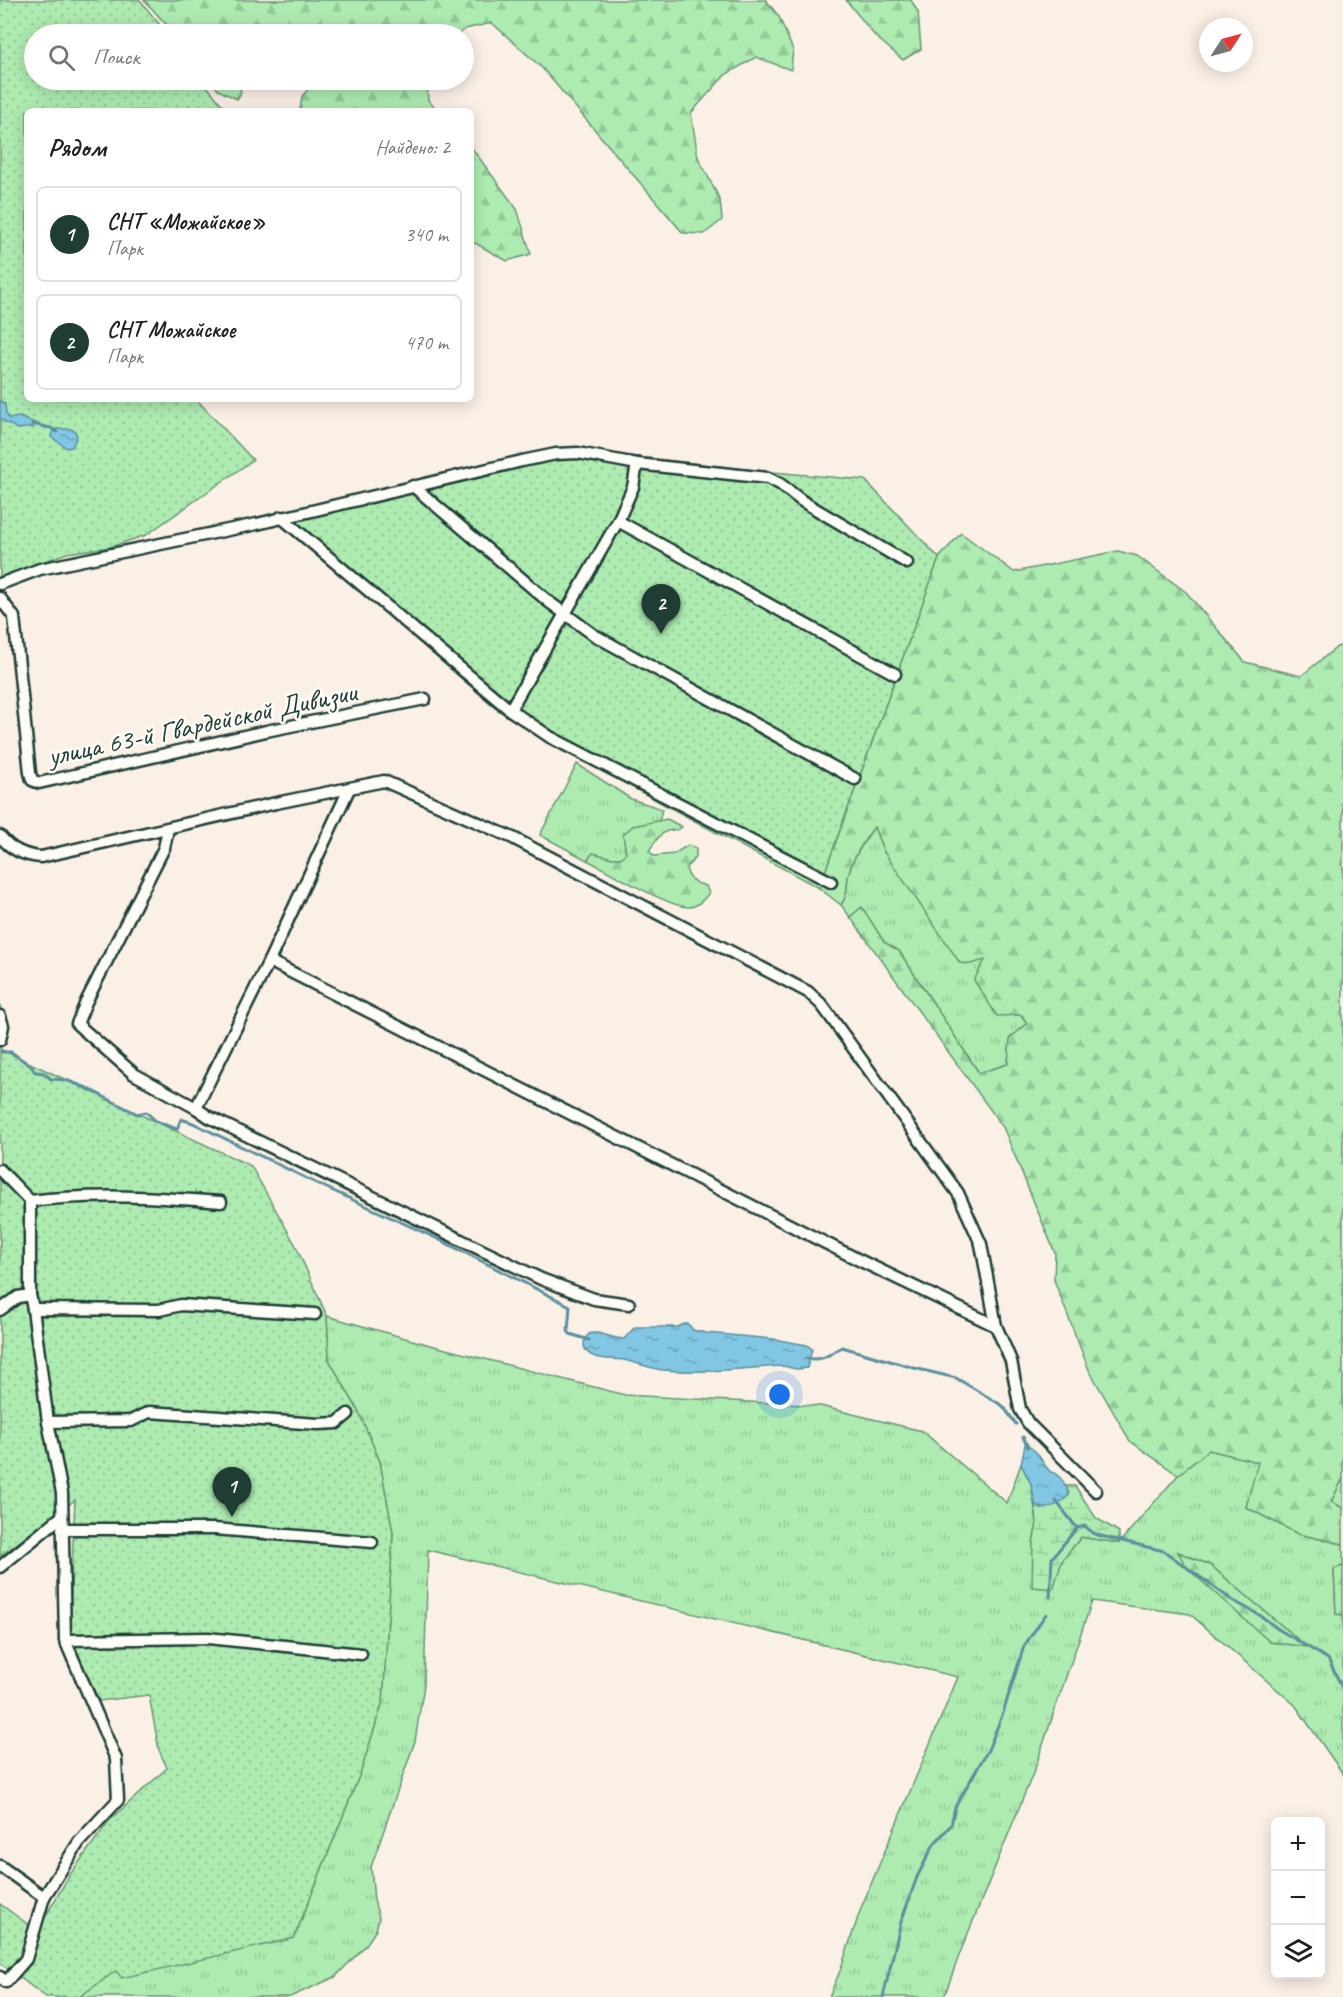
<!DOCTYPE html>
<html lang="ru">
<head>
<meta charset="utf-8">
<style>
  :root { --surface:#fff; --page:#f2f2f2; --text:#202124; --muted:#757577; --line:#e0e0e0; --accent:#1f3d34 }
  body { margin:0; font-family:Caveat,sans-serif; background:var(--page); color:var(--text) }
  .controls { position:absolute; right:18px; bottom:18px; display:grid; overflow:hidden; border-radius:9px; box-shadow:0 3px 15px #0003 }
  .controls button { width:54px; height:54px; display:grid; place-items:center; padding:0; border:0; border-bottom:2px solid var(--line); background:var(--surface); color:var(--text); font:30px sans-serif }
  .compass { position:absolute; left:1199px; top:18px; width:54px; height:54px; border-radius:50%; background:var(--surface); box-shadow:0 3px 15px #0003; rotate:54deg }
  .you { position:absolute; left:780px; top:1395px; width:21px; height:21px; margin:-15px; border:4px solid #fff; border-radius:50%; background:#1a73e8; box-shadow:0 0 0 9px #1a73e833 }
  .badge { display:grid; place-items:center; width:39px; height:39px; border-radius:50%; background:var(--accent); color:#fff; font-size:20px; font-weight:700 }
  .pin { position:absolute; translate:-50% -50px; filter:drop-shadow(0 2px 3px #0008) }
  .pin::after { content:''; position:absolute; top:32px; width:21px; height:18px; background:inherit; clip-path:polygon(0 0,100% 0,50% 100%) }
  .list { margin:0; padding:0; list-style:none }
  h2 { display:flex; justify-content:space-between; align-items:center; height:78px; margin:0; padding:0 24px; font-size:26px }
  h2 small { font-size:20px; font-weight:400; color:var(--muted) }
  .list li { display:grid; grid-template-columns:39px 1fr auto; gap:18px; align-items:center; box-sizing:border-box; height:96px; margin:0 12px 12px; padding:0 12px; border:2px solid var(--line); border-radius:9px }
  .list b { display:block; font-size:22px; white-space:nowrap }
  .list p { margin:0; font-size:20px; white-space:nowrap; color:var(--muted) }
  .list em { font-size:20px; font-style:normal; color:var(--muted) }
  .icon { flex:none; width:33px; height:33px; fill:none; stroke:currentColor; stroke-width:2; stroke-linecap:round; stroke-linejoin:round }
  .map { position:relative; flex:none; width:1343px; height:1997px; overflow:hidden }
  .search { position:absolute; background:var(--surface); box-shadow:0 3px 15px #0003; left:24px; top:24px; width:450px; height:66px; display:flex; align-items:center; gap:15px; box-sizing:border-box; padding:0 21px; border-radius:33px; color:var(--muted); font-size:22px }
  .panel { position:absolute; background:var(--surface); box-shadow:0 3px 15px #0003; left:24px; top:108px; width:450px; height:294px; border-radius:9px }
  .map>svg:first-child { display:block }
  .grass { fill:url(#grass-tufts); stroke:#669472; stroke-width:1.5; fill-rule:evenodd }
  .forest { fill:url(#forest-firs); stroke:#669472; stroke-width:1.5 }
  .wetland { fill:url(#wetland-marsh); stroke:#669472; stroke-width:1.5 }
  .park { fill:url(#park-dots); stroke:#669472; stroke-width:1.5 }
  .water { fill:url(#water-ripples); stroke:#5a8f9d; stroke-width:1.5 }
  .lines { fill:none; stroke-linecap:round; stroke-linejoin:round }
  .stream { stroke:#5a8f9d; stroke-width:3 }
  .minor-casing { stroke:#1f3d34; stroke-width:15 }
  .minor { stroke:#fdfcf7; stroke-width:10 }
  .labels { text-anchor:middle; stroke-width:5; stroke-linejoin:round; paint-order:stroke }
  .street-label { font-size:28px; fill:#1f3d34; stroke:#fdfcf7 }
</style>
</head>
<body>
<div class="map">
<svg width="1343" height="1997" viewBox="0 0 1343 1997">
  <defs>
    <pattern id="grass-tufts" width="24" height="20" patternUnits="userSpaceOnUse" patternTransform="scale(1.5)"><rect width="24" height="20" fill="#adebb1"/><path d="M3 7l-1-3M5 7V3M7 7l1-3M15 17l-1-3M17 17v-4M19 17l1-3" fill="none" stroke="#94ca99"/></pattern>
    <pattern id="forest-firs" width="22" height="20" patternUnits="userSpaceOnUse" patternTransform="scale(1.5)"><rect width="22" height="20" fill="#adebb1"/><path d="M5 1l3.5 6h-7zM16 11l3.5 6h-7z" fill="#94ca99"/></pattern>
    <pattern id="wetland-marsh" width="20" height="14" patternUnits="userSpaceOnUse" patternTransform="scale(1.5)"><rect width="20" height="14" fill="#adebb1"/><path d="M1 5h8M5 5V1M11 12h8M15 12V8" fill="none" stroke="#94ca99"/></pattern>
    <pattern id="park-dots" width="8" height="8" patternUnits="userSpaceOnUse" patternTransform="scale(1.5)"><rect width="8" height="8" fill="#adebb1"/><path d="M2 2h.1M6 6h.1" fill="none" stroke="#94ca99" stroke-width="1.8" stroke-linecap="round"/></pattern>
    <pattern id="water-ripples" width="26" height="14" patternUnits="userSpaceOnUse" patternTransform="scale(1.5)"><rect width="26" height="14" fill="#81c6e3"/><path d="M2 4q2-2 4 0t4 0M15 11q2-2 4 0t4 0" fill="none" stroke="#69a2b9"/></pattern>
  </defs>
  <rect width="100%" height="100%" fill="#fbf0e6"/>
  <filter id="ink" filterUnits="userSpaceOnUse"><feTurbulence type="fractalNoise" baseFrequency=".0167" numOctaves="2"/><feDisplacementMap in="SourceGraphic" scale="12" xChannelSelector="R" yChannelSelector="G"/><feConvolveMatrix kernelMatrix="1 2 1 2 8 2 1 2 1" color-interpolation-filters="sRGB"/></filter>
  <g filter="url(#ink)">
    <!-- grass -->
    <g class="grass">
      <path d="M577,764l54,35 31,10 -3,13 -11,1 -25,11 3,19 -5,5h-9l-19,-5 -6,7 -47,-25z"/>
      <path d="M874,827l10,25 102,107 41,65 -17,14 -2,26 -29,9 -80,-122 -15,-9 -22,-34 -12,9 -9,-12c9,-13 4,-23 9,-37 5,-14 15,-28 24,-41z"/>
      <path d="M327,1316l103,29 195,50 195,11 102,25 85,72 14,-39 10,20 6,39 -4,20v44l20,1 9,-27 19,-24 38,6 59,-68 31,-25 50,12 -13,45 52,27 45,10v22l-9,3 2,45 7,1v159l-48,-69 -105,-91 -98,-13 -58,170 -74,182 -16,44h-115l11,-26 21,-63 97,-231 -530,-127 -4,135 -9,56 -44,126 3,33 5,18 -3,12 -10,15 -31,32 -45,20h-211l37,-27 6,7 172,-39 67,-167 22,-70 10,-168 -13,-71 -22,-52 -29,-50zM1179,1553l31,12 95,81 -35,-4z"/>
      <path d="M1343,1478v30l-12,-6z"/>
    </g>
    <!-- forest -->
    <g class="forest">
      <path d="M144,0h622l13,17 14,33 -2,20 -35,-13 -31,18 -34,38 7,44 22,43 2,20 -18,14 -21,-1 -141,-165 -50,-45 -27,6 -6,5h-161l-24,-10 -35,10h-64z"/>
      <path d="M846,0h65l7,12 3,37 -18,11 -28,-24z"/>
      <path d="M211,80h27l3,13 -4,6 -19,-9z"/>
      <path d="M317,80h110l1,20 10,11h-138l2,-15z"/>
      <path d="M471,147l46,62 14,45 -24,7 -32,-18h-4z"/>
      <path d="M961,533l53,39 104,-21 19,5 49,36 59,70 56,14 36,-29 6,-2v833l-12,24 12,6v36l-45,-10 -52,-27 12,-45 -49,-12 -31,25 -48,-34 -41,-71 -35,-90 1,-27 -52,-126 -153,-210 12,-10 22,35 15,9 80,122 29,-9 2,-26 17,-14 -5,-9 -25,1 -23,-36 11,-20 -14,4 -11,-1 -76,-111 -10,-25c-9,12 -19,27 -24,42 -5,13 0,23 -9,36l-22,-17 120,-330z"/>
      <path d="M667,819l15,8c-6,5 -8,2 -15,4 -8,3 -14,13 -18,20l5,5 20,-2 14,-9 8,4v8l-10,11c3,12 8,15 20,18l3,7c-5,6 -11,13 -19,14 -19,2 -83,-37 -103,-47l6,-7 19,5h9l5,-5 -3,-19 10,-8z"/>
      <path d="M1178,1552l32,13 97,82 -37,-5 -83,-74z"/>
      <path d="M1343,1566v49l-7,-1 -2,-45z"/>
    </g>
    <!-- wetland -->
    <path class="wetland" d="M1066,1486h9l21,32 23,14v11l-38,-6 -19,24 -9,28 -21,-2 1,-44 4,-20 -2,-19 7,5 27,-14z"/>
    <!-- park -->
    <g class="park">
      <path d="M0,0h140l27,34h-133v46h168l25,31h-200v288h169l57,61 -107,75 -36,12 -43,6 -67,25z"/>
      <path d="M558,448l214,24 93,8 74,78 -120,330 -267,-144 -53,-33 -218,-188 -3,-10z"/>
      <path d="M0,1005l5,24 -5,20 251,117 44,78 32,72 2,44 29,50 22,52 13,71 -10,168 -22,70 -67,167 -172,40 -6,-7 -37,26h-33l-46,-34v-59l37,27 32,-55 40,-55 58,-53 -8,-18 -10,-55 -50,6 -30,-68 6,-133 -75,56z"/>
    </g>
    <!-- water -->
    <g class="water">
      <path d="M0,401l5,3 1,9 3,6 10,-2 16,6 -1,4 -17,2 -17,-10z"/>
      <path d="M58,429h12l5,2 2,5 -5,11 -5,1 -16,-11 2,-7z"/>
      <path d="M684,1324h4l5,6 13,3 67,6 34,6 5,4 -5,19 -11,1 -13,-3c-39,2 -80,8 -119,4 -13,-1 -26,-7 -40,-10 -12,-2 -36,2 -40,-14 0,-5 1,-9 5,-12 8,-4 24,5 35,5l11,-12h43z"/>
      <path d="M1025,1445c12,3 15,15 23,24 5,6 1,1 8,5 7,5 11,13 13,21 -8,9 -16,12 -27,14l-7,-5 -4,-20 -10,-20z"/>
    </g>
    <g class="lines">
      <!-- stream -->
      <g class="stream">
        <path d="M32,424l19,4 6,4"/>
        <path d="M1,1052h10l20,14 4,6 9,1 7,6 15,1 21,8 50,26 9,-2 10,9 21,8 4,-10 12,4 123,60 124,57 130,66 -2,25 2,3 19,6"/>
        <path d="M806,1358c16,4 24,-4 36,-11l72,21 42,10 47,28 13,18"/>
        <path d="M1023,1437l5,10"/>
        <path d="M1056,1501l21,27"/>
        <path d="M1050,1597l2,-39 25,-30 8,-2 8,7 8,3 63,15 68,49 29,16 17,13 50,30 15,30"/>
        <path d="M883,1997l18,-75 16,-45 17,-33 17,-19 4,-18 33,-57 15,-37 21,-67 22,-32"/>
      </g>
      <!-- minor casing -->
      <g class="minor-casing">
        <g id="minor">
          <path d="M413,486l136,116 45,33 261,144"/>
          <path d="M281,517l229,193 40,27 281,145"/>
          <path d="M618,521l277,153"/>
          <path d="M0,584l40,-15 217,-45 265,-63 34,-7 22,-1 59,11 131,14 12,6 22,17 105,62"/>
          <path d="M0,598l14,19 16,156 2,7 7,3 227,-52 159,-32"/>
          <path d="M510,710l108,-189 15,-34 4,-23"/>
          <path d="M168,829l-4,19 -78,154 -9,22 57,50 62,34 13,9 332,162 53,20 35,5"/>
          <path d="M0,836c11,14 24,20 41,21l235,-54 108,-22 129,57 295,154 14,13 136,188 23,51 15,82 15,35 9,48 8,14 68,68"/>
          <path d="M269,961l592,300 135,65"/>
          <path d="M0,1016l3,10 -3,14"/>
          <path d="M196,1108l73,-147 80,-172"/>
          <path d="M0,1170l30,31v94l3,14 15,113 14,71 3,147 51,119 2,41 -39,42 -35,55 -18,62 -20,23 -6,-5"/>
          <path d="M30,1201c63,-8 127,-4 191,1"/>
          <path d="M33,1309l126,1 22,-5 134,9"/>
          <path d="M0,1310l18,-13 12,-2"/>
          <path d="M48,1422l83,-1 18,-9 169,12 19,-1 11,-9"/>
          <path d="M62,1529h152l158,13"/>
          <path d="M0,1567l61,-50"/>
          <path d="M65,1640l143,-2 153,16"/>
          <path d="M0,1866l44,31"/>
        </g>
      </g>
      <!-- minor -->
      <use href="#minor" class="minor"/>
    </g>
  </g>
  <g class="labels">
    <!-- street labels -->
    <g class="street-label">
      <text transform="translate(202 723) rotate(-12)" y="10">улица 63-й Гвардейской Дивизии</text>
    </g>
  </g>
</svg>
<div class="controls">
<button>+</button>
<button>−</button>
<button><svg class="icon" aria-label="layers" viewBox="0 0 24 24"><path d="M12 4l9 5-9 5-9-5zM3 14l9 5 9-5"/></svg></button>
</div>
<svg class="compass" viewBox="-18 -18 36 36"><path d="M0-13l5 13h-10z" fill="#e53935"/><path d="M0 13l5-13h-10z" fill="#757577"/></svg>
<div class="you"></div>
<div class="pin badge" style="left:232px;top:1517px">1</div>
<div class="pin badge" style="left:661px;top:634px">2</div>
<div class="search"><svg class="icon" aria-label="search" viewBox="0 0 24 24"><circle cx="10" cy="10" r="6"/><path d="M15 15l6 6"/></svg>Поиск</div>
<section class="panel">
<h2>Рядом<small>Найдено: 2</small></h2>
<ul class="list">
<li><span class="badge">1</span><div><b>СНТ «Можайское»</b><p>Парк</p></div><em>340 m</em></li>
<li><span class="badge">2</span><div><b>СНТ Можайское</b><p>Парк</p></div><em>470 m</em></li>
</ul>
</section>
</div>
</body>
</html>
